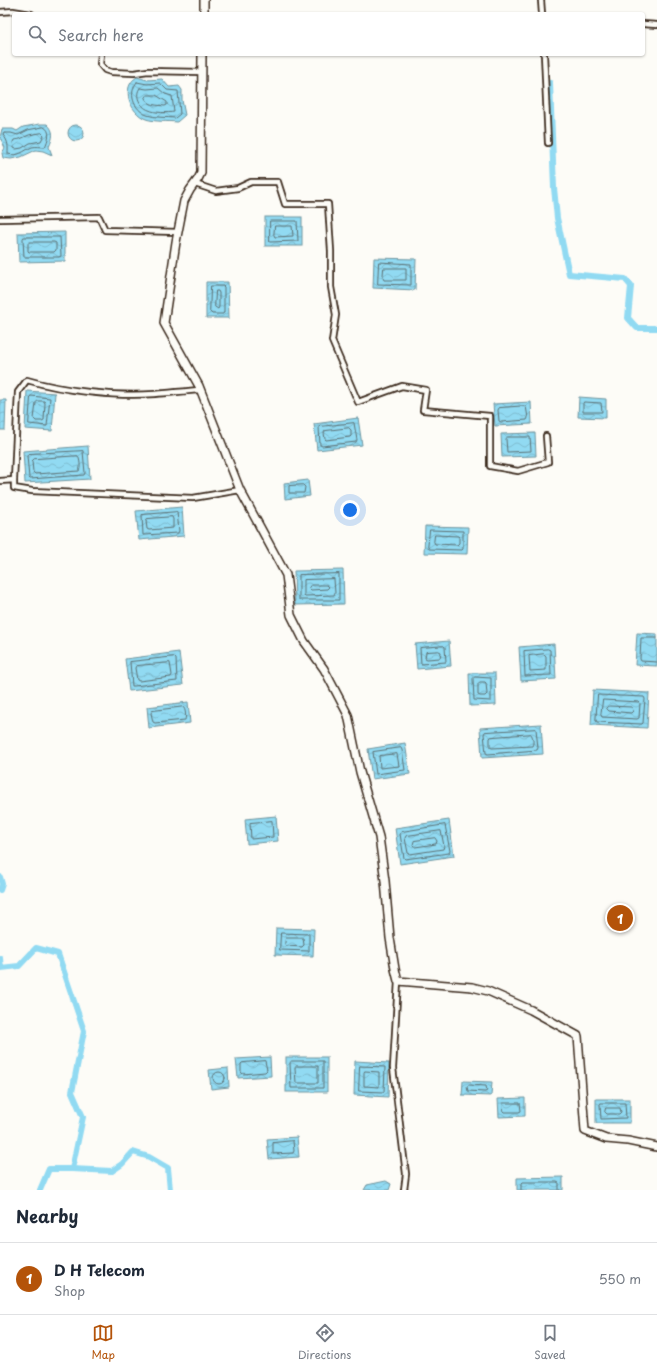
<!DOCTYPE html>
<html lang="en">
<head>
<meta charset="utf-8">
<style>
  :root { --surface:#fff; --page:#f2f2f3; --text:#1f2937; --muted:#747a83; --line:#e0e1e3; --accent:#b45309 }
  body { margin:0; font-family:"Playpen Sans",sans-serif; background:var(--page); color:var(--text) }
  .you { position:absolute; left:350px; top:510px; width:14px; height:14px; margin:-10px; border:3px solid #fff; border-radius:50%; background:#1a73e8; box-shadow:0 0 0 6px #1a73e833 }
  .badge { display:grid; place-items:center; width:26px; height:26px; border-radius:50%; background:var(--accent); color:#fff; font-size:13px; font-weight:700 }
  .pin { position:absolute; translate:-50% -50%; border:2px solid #fff; box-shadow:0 1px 4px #0006 }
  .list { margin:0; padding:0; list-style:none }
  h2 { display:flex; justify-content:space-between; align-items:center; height:52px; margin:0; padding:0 16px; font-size:17px }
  h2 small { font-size:13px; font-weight:400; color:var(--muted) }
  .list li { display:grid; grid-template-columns:26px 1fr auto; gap:12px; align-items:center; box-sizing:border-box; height:72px; padding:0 16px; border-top:1px solid var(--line) }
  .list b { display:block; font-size:15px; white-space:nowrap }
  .list p { margin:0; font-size:13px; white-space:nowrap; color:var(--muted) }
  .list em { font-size:13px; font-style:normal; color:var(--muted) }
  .icon { flex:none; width:22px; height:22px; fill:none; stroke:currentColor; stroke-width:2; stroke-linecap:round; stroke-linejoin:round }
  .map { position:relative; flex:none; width:657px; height:1190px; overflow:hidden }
  .search { position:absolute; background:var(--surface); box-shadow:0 1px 3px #0004; left:12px; right:12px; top:12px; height:44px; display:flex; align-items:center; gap:10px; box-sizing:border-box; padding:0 14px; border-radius:4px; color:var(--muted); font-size:15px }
  .sheet { height:124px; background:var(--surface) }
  nav { display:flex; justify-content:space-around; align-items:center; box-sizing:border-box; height:56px; border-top:1px solid var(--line); background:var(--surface); font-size:11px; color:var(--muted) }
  nav a { display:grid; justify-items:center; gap:2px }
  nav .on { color:var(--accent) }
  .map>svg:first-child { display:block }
  .water { fill:url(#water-waves); stroke:#6f949d }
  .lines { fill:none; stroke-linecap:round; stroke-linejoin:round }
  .shore { stroke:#5d7073; stroke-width:1 }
  .canal { stroke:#91daf2; stroke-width:6 }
  .street-casing { stroke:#3b2a1e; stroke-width:8 }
  .secondary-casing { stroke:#3b2a1e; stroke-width:10 }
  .street { stroke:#fdfcf7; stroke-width:4.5 }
  .secondary { stroke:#fdfcf7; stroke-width:7 }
</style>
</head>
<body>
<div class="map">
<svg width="657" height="1190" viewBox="0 0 657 1190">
  <defs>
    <pattern id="water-waves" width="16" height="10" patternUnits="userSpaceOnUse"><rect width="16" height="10" fill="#91daf2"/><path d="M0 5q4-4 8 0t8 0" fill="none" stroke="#7ebbcf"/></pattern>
  </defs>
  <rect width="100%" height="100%" fill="#fdfcf7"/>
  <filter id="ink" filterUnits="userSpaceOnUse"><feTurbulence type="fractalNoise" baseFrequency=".025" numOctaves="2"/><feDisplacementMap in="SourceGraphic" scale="8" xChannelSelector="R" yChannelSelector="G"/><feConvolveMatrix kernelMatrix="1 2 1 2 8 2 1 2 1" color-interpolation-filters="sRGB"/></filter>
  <g filter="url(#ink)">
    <!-- water -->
    <g class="water">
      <path d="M137,77l10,3 15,-1 7,8 10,-1 3,4v10l3,15 -8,7c-8,-1 -23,0 -31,-3 -16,-6 -26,-32 -9,-42z"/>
      <path d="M40,124h7c8,7 6,14 2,23l3,8 -9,-4 -7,-1 -15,7 -10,2 -8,-1 -1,-5 3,-5 -5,-11 2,-8h11l4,2 6,-4z"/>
      <circle cx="76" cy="133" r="8"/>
      <rect x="265" y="217" width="37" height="29"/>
      <path d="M65,232v29l-46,1 -1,-29z"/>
      <path d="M374,258l42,1 -1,31 -42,-2z"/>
      <path d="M206,282h22l1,36h-23z"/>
      <path d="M27,391l28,2 -3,38 -27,-2z"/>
      <path d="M579,397l27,2v19l-28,-1z"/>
      <path d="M0,400h6l-1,30h-5z"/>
      <path d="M531,402l1,22 -37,2 -2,-22z"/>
      <path d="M358,418l4,27 -45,5 -3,-26z"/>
      <path d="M535,433l1,23 -34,1 -1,-23z"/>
      <path d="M88,446l2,33 -65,4 -2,-32z"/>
      <path d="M308,480l2,16 -25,3 -1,-16z"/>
      <path d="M182,507l2,29 -45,4 -3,-29z"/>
      <path d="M425,526l43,1 -1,27 -43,-1z"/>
      <path d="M343,570l1,34 -49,1 -1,-34z"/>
      <path d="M637,633l20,1v32l-22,-1z"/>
      <path d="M449,641l2,25 -34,3 -2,-25z"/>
      <path d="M554,644l2,35 -35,2 -2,-34z"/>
      <path d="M179,652l4,33 -54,6 -4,-32z"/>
      <path d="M469,673h26l1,32 -26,1z"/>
      <path d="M593,690l56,3 -2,35 -56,-3z"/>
      <path d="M188,702l2,21 -41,5 -2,-21z"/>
      <path d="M541,724l2,30 -61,4 -2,-30z"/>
      <path d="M405,743l5,31 -38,5 -4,-30z"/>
      <path d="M276,816l2,25 -31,3 -2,-25z"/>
      <path d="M449,820l5,36 -54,8 -5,-36z"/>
      <path d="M276,928l38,1 -1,27 -38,-1z"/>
      <path d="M270,1057l1,19 -33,2 -2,-19z"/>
      <rect x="286" y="1057" width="41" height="35"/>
      <path d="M355,1061l34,2 -1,34 -34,-2z"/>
      <path d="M228,1068l1,19 -18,2 -2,-19z"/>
      <path d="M463,1081l29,1 -1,14 -29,-1z"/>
      <path d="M525,1098v18l-26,1 -1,-18z"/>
      <rect x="596" y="1099" width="34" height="24"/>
      <path d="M297,1137l2,20 -30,2 -2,-20z"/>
      <path d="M563,1177v13h-46v-12z"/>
      <path d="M386,1181l5,3 -2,6h-25l3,-5z"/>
    </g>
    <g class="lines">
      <!-- shore -->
      <g class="shore">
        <path d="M137,82l10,2 13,-1 7,7 11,1 2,23 -5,4c-8,-1 -20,0 -28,-3 -14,-6 -19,-22 -10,-33z"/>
        <path d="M140,88l7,1 11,-1 7,6 7,2 2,16c-6,1 -19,1 -25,-2 -9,-3 -15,-15 -9,-22z"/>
        <path d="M147,95h9l11,7v3l-2,1c-8,-1 -16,0 -20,-8z"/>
        <path d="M44,127c8,4 4,13 1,20 -4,0 -9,-1 -13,0 -9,4 -13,10 -24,7 0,-7 1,-12 -5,-19l1,-2h7l7,2 10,-5z"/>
        <path d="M42,133l2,2 -3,6 -11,2 -8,5 -6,1 -2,-1 -1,-6 1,-2 6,-1 9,-4z"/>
        <path d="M270,221h27l1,20 -28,1z"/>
        <path d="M275,226h17l1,10 -18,1 -1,-2z"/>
        <path d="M24,237h36l1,19 -2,1h-35l-1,-18z"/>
        <path d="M30,242h24l2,1v7l-2,2h-25l-1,-1v-7z"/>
        <path d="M379,262l32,2v21l-33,-1z"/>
        <path d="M384,268h22v12h-22l-1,-2z"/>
        <path d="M211,286h12l1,1v25l-1,2h-11l-2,-2z"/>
        <path d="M216,291h2l1,2v14l-1,2 -3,-2z"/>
        <path d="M31,396l19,2 -3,28 -18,-2z"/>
        <path d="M38,401h6l1,2 -1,17 -2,1h-6l-2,-2 2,-16z"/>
        <path d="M584,402l17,1 1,9h-19v-8z"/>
        <path d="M526,406l2,12 -1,2 -26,2 -2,-1 -1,-11 1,-2z"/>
        <path d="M354,423l3,17 -1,2 -34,4 -2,-1 -1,-18z"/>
        <path d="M349,428l2,2v6l-1,1 -24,3 -1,-1 -1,-6 1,-2z"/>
        <path d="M508,437h22l1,14 -24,1 -1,-13z"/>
        <path d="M83,451l2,22 -1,2 -54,4 -1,-1 -2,-22 1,-2z"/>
        <path d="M78,456c2,3 3,12 1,15l-44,3 -2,-2 -1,-11 2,-2z"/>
        <path d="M303,485l2,2 -1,6h-15v-7z"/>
        <path d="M177,512l2,19 -1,2 -34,2h-1l-1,-20z"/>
        <path d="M172,517l1,2v9l-24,2 -2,-1 -1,-8 1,-2z"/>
        <path d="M430,530l33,1v18l-1,1 -33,-1 -1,-2z"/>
        <path d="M435,535l23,1 1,1v6l-2,2 -22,-1 -1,-2z"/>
        <path d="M339,574v26h-40v-25z"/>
        <path d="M334,579l1,14 -1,2 -29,1 -1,-1v-15z"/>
        <path d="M311,585h16l2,2 -2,2 -16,1 -2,-2z"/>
        <path d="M657,638h-16l-1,21 1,2 16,1"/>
        <path d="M444,646l1,1 1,15 -25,2 -1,-16z"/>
        <path d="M548,649l2,1 1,25 -26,1 -1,-25z"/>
        <path d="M439,651l2,1 -1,6 -13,1 -2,-1 1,-6z"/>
        <path d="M544,654l2,2v14l-16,1 -1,-15z"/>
        <path d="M174,657l2,2 1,22 -43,5h-2l-2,-24z"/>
        <path d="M170,663l2,12 -1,2 -32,4 -2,-1 -2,-12 1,-2z"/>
        <path d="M475,677l16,1v23l-17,-1 -1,-21z"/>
        <path d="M480,682h5l1,1 1,11 -2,2h-5l-2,-1v-11z"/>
        <path d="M598,695l46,2 1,2 -2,24 -1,1 -45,-2 -1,-2z"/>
        <path d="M603,700l36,2 1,1 -1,15 -2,1 -35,-2 -1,-2z"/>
        <path d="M609,706l23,1 1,4 -2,2 -22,-2 -2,-2z"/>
        <path d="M183,707c3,2 3,10 2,13l-30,3 -2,-1 -2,-9 1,-2z"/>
        <path d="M536,729l2,19 -1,2 -49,4 -2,-1 -2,-19 1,-2z"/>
        <path d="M531,734c2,2 3,9 1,12l-40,2 -2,-1v-9l1,-1z"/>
        <path d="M401,748l1,2 3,20 -29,4 -3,-22z"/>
        <path d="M397,754l2,12 -19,2 -1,-12z"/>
        <path d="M272,821l1,16 -22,2 -1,-16z"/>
        <path d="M445,825l5,26 -1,2 -44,6 -1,-1 -4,-24 1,-2z"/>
        <path d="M441,831l3,15 -1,3 -33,5 -2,-1 -3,-15 1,-2z"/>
        <path d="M435,838l2,3 -1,3 -21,3 -2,-2 1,-4z"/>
        <path d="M281,933l28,1v17l-29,-1z"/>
        <path d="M286,938h17l1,7 -2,2 -16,-1 -1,-2z"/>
        <path d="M265,1061l2,9 -2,2 -22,2 -2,-2v-8l1,-1z"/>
        <path d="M292,1061h31v27h-32l-1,-25z"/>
        <path d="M297,1066h21v17h-22l-1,-15z"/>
        <path d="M360,1066l25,1 -1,25 -25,-1z"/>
        <path d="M365,1071l14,1v15l-15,-1v-13z"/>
        <circle cx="219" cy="1078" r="6"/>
        <path d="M469,1085l17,1 1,5 -2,1 -17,-1 -1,-4z"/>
        <path d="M503,1103h17l1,8 -2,1h-15l-1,-1z"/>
        <path d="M601,1103h24l1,15 -25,1 -1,-14z"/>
        <path d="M606,1108h14l1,4 -2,2h-12l-2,-2z"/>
        <path d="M293,1141l1,10 -1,2 -20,1v-11z"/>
        <path d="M521,1190v-6l2,-2h34l2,1v7"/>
      </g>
      <!-- canal -->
      <g class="canal">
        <path d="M550,83l4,105 3,30 12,56 56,5 6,7 -3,32 9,10h20"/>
        <path d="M0,877l2,7 -2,6"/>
        <path d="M0,958l1,10 18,-2 17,-18 22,6 26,77 -12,61 11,25 -11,52"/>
        <path d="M40,1190l9,-21h23l40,2 10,-7 11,-12 16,5 19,11 2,22"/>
      </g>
      <!-- street casing -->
      <g class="street-casing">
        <g id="street">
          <path d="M541,0l1,14"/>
          <path d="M0,12l13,-1 18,3"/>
          <path d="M643,24l14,1"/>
          <path d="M101,54l-1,10 5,6 6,2 23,1 14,-2 54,1"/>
          <path d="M544,54l4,89"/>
          <path d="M195,184l21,7 22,-3 13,-6h27l7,22h43l3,47v36l5,28 -4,26 26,61 44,-16 24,4 -3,20 67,6v50l28,5 30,-9 -2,-26"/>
          <path d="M0,219l99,-2 6,13 73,2"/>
          <path d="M14,480l4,-88 9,-12c37,11 89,17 128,14 15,-1 30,-3 46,-4"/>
          <path d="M0,481l14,-1v8l18,3 161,7 47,-8"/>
          <path d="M398,981l-5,87 13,106 -2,16"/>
        </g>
      </g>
      <!-- secondary casing -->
      <g class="secondary-casing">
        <g id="secondary">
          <path d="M204,14v-14"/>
          <path d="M202,54l-1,119 -3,6 -8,11 -6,11 -8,41 -12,81 35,63 41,104 46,85 5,40 13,26 20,28 24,46 12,57 19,65 6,44 5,57 5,31 3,12 74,6 16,4 43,19 47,26 7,95 21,8 22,2 29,6"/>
        </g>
      </g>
      <!-- street -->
      <use href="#street" class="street"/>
      <!-- secondary -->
      <use href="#secondary" class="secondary"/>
    </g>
  </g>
</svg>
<div class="you"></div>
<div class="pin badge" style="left:620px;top:918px">1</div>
<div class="search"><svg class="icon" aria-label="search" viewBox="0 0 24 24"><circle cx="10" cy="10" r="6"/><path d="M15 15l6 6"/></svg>Search here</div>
</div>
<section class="sheet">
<h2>Nearby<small></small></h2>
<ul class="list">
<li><span class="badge">1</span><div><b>D H Telecom</b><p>Shop</p></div><em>550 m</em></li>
</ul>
</section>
<nav>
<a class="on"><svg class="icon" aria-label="map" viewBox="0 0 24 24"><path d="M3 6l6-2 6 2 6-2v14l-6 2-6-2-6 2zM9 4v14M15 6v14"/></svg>Map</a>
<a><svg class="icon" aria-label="directions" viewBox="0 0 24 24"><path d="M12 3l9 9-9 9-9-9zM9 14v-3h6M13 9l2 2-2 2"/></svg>Directions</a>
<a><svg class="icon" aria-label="saved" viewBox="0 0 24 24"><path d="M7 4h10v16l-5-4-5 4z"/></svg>Saved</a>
</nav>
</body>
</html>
